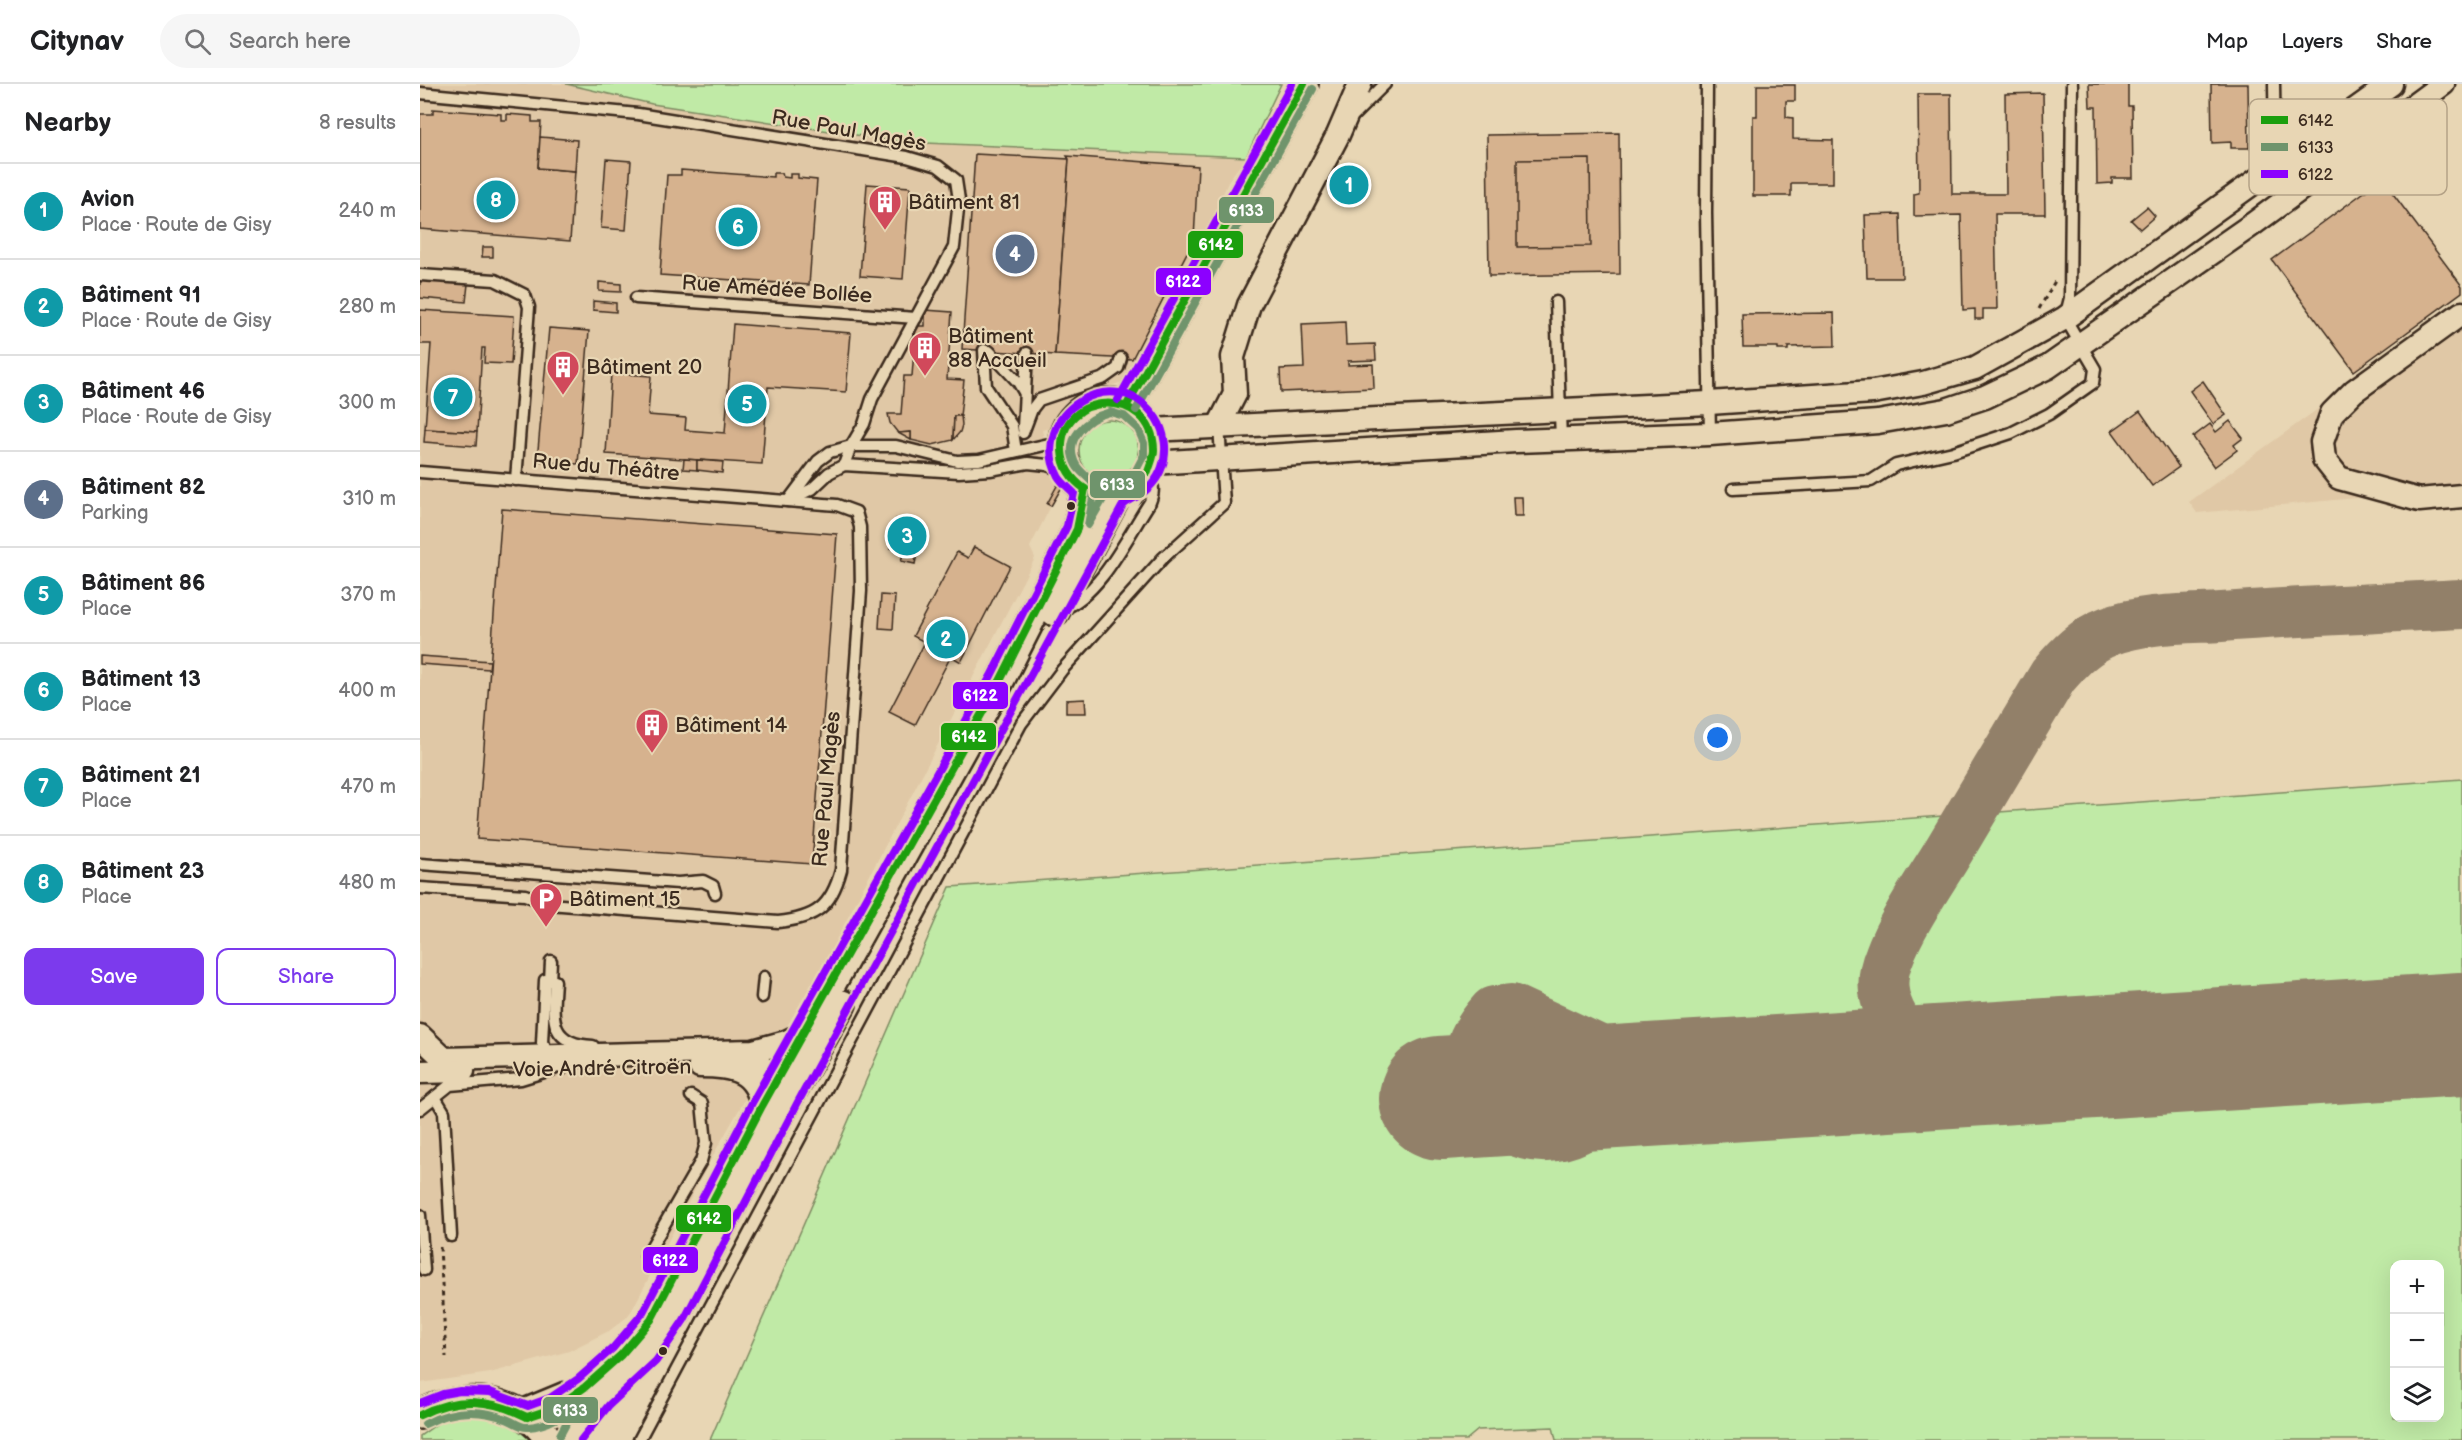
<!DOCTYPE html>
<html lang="en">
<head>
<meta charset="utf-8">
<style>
  :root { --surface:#fff; --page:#f6f6f6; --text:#202124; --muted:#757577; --line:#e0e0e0; --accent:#7c3aed }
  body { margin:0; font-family:"Balsamiq Sans",sans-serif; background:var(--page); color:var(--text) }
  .controls { position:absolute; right:18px; bottom:18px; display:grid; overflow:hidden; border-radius:12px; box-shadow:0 6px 24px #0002 }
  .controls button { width:54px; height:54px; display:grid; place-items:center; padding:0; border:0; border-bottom:2px solid var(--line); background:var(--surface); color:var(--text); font:30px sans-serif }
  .you { position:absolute; left:1298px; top:654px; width:21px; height:21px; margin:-15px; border:4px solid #fff; border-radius:50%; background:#1a73e8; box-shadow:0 0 0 9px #1a73e833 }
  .badge { display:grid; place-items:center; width:39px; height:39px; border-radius:50%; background:var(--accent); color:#fff; font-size:20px; font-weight:700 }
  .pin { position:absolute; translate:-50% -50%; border:3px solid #fff; box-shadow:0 2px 6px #0006 }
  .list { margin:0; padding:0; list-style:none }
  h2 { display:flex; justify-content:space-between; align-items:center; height:78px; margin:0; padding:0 24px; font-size:26px }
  h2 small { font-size:20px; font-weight:400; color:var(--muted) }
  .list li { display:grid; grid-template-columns:39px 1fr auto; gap:18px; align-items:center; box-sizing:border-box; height:96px; padding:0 24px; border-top:2px solid var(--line) }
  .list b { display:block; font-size:22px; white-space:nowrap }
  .list p { margin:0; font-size:20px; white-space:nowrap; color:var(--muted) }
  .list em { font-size:20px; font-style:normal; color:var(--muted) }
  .actions { display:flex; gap:12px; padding:18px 24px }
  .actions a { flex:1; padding:14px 0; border:2px solid var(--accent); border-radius:12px; text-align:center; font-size:21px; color:var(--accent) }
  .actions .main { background:var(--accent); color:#fff }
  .icon { flex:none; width:33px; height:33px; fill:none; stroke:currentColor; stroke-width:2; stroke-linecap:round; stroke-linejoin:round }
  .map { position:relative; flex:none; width:2042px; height:1356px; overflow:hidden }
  header { display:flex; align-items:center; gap:36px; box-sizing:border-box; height:84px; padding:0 30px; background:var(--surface); border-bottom:2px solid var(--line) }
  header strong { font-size:28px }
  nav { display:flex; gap:33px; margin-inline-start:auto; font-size:21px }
  .search { width:420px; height:54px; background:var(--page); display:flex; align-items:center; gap:15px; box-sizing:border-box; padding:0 21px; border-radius:33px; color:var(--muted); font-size:22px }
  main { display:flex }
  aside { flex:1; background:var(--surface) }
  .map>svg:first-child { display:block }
  .built { fill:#e0c8a6 }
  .green { fill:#c0eaa6; stroke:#7e8a62; stroke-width:1.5; fill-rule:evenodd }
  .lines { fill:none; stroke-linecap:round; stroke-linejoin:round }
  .taxiway { stroke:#928069; stroke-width:50 }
  .runway { stroke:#928069; stroke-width:124 }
  .building { fill:#d6b28e; stroke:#3b2a1e; stroke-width:1.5 }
  .service-casing { stroke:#3b2a1e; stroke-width:15 }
  .minor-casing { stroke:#3b2a1e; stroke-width:27 }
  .tertiary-casing { stroke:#3b2a1e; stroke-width:32 }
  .path { stroke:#3b2a1e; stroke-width:3; stroke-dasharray:4.5 4.5; stroke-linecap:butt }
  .service { stroke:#e8d6b4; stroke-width:10 }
  .minor { stroke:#e8d6b4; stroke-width:22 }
  .tertiary { stroke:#e8d6b4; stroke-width:27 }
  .bus-1-casing { stroke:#e8d6b4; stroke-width:12 }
  .bus-2-casing { stroke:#e8d6b4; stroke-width:12 }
  .bus-3-casing { stroke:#e8d6b4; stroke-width:12 }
  .bus-1 { stroke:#1b9f0e; stroke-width:8 }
  .bus-2 { stroke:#6f946c; stroke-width:8 }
  .bus-3 { stroke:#8c00ff; stroke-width:8 }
  .bus-dot { fill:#3b2a1e; stroke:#e8d6b4; stroke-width:2 }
  .labels { text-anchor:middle; stroke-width:4.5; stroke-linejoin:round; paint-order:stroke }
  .street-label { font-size:21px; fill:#3b2a1e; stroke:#e8d6b4 }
  .poi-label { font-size:21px; fill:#3b2a1e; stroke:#e8d6b4; text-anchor:start }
  .key { fill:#e8d6b4; stroke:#b4a287; stroke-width:1.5 }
  .key-label { font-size:16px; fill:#3b2a1e }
  .line-badge { stroke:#e8d6b4; stroke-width:2 }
  .badge-label { font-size:16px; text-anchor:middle; font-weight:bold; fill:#fff }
</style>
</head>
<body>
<header>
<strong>Citynav</strong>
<div class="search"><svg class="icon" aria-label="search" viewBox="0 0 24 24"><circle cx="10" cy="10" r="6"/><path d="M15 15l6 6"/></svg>Search here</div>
<nav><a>Map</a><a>Layers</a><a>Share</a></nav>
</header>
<main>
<aside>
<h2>Nearby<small>8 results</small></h2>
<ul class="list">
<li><span class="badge" style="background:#0f9aa8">1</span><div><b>Avion</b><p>Place · Route de Gisy</p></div><em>240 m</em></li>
<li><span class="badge" style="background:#0f9aa8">2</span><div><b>Bâtiment 91</b><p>Place · Route de Gisy</p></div><em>280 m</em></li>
<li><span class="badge" style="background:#0f9aa8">3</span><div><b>Bâtiment 46</b><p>Place · Route de Gisy</p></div><em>300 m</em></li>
<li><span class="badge" style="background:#5c6f8a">4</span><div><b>Bâtiment 82</b><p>Parking</p></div><em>310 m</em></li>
<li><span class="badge" style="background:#0f9aa8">5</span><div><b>Bâtiment 86</b><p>Place</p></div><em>370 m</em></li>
<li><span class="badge" style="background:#0f9aa8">6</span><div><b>Bâtiment 13</b><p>Place</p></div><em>400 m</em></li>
<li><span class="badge" style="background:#0f9aa8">7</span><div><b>Bâtiment 21</b><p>Place</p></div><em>470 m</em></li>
<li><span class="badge" style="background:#0f9aa8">8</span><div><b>Bâtiment 23</b><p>Place</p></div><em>480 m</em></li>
</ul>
<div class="actions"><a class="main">Save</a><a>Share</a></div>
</aside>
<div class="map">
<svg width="2042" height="1356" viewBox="0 0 2042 1356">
  <rect width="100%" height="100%" fill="#e8d6b4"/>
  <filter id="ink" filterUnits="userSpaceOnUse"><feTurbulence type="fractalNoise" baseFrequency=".0167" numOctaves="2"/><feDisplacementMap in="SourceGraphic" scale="12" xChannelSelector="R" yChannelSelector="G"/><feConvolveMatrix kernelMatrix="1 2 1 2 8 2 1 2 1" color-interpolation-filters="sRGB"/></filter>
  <g filter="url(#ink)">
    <!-- built -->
    <g class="built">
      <path d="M0,0h146l86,20 250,38 344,15 -17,23 -33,76 -74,126 -45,16 -15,9 -13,21 -7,2 11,50 5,4 -11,19 4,3 -21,41 5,11 -202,388 -117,204 -84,160 -5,7 -18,14 -40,20 -79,22 -70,10z"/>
      <path d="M2042,221v183l-265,25 -8,-11z"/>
    </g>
    <!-- green -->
    <g class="green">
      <path d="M146,0h715l-35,73 -344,-15 -250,-38z"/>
      <circle cx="689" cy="366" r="30"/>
      <path d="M2042,695v661h-906l-3,-13 -75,3 -12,10h-756l240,-553zM1974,1180h46v154h-46z"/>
      <path d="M49,1331c24,1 43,8 61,25h-110v-4l20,-14z"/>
    </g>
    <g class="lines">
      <!-- taxiway -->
      <g class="taxiway">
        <path d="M1568,981c-44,-7 -91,-17 -103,-68 -3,-13 -1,-28 4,-40 11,-31 38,-71 56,-100 36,-61 72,-121 108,-181 16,-19 32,-36 56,-45 35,-13 75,-12 112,-14 80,-6 161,-9 241,-13"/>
        <path d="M1195,1003c-9,13 -16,26 -28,36 -7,6 -17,10 -25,12 -49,12 -99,-29 -92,-80 2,-17 13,-32 24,-44l17,-2 160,74"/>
      </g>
      <!-- runway -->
      <path class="runway" d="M1021,1014l1021,-64"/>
    </g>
    <!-- building -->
    <g class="building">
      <path d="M1669,0h39v22h4l1,72h-21v5l-15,1 -1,-77h-6z"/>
      <path d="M1791,0h37l1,64h-18v-6l-19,1z"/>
      <path d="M1337,1h38v16h-9v16l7,1v21l40,1v43h-42v13h-38v-80h4z"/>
      <path d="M1623,9l2,121h-50l2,95h-14v10h-8v-10l-12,1 -2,-95 -47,1v-22l5,-1 -1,-99h33l1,100h54l-1,-100z"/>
      <path d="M13,25l68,5v6h6v-6l25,2v6h9l-3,46 37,3 -5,70 -150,-12v-115h13z"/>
      <path d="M1199,49l1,141 -131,2 -2,-141z"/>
      <path d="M120,53l37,3 -2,31 -37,-3z"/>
      <path d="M555,70l94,5 -14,196 -93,-6z"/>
      <path d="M647,72l131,10 -4,73 -62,120 -77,-4 14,-196z"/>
      <path d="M186,75l25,2 -5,69 -25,-2z"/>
      <path d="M1170,75l1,87 -74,1v-87z"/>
      <path d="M261,86l92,7v-4h9l1,4 7,1v-4h8v4l19,2 -8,105 -149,-10 7,-100h14z"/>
      <path d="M1962,95l80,107v6l-108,79 -82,-111z"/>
      <path d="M447,100l43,3 -7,92 -43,-3z"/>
      <path d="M1727,123l8,9 -15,13 -9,-9z"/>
      <path d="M1480,130l2,64h-35l-2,-63z"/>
      <path d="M63,163h10v10h-11z"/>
      <path d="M0,196l48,4 -2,18 -46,-4z"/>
      <path d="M179,198l22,2v8l-22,-1z"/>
      <path d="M173,217l23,2v9l-23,-2z"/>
      <path d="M0,226l94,6 -3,48 -27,-1 1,-15h-3l-5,84 -52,-3 6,-85h-11z"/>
      <path d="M505,226l27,2 -5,67 17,1 -4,36h-6l-1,24 -21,5 -21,-5v-8l-13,1 -8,-10 -2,-9h13l3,-38h8l4,-50h9z"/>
      <path d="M1414,229l1,33 -47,1v3h-10v-3h-35l-1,-33z"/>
      <path d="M925,238l1,23 29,-1 1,16 -28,1v4l25,-1 1,24 -93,4 -1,-23 24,-1 -2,-44z"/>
      <path d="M313,240l118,9 -5,59 -78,-5 -6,77 -156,-10 5,-81 40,3 -3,39 38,3 -1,12 40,3z"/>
      <path d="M129,244l40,3 -11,133 -41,-3z"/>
      <path d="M1783,297l23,34 -13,9 -23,-33z"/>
      <path d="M1720,327l39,56 -27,19 -40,-55z"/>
      <path d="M534,332h7l1,9 -2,7 -7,8z"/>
      <path d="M1810,337l13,17 -9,7 3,5 -23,17 -21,-30 17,-13 6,8z"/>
      <path d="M5,345l52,3 -1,14 -52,-4z"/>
      <path d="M491,348v8l-13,-7z"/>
      <path d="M264,375l13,1v10l-14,-1z"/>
      <path d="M277,376l26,2 -1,11 -25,-3z"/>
      <path d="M638,400l4,3 -11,19 -4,-2z"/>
      <path d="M1093,413h9l1,19h-9z"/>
      <path d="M82,425l335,25 -25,330 -335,-25z"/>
      <path d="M476,435l27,5 -8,40 -14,-3 3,-11 -14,-2z"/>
      <path d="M554,463l36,19 -49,96 -10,-6 -36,69 -26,-13 36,-70 -12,-6 44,-84 11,6z"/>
      <path d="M461,511l14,1 -2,33 -14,-1z"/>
      <path d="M0,572l70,5 -1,8 -69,-5z"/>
      <path d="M665,615l1,14h-20v-13z"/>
    </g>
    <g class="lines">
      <!-- service casing -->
      <g class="service-casing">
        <g id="service">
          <path d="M1287,0l-1,129 4,221"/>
          <path d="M1854,0l1,64 27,40"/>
          <path d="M0,9l218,21 269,43 31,9 18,14 3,20 -5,47 -82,152 -8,25 -13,22 -7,19"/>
          <path d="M934,31l31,-31"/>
          <path d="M0,191l75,5 30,15 4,12 -13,173"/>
          <path d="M216,214l280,20"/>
          <path d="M1136,218l5,138"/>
          <path d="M564,266l2,37 26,39 4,25"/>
          <path d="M569,267l29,31 6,10"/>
          <path d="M603,344l4,-75"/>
          <path d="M603,349l9,-24 7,-9 65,-22 14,-10 3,-10"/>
          <path d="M0,388l417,33 19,7 4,15 1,64 -20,279c-10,37 -25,48 -63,52l-229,-18 -24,-9 -105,-7"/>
          <path d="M1313,405l138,-8 25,-16 57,-13 58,-19 38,-19 44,-31 2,-14 -30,-51 5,-20 2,-214"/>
          <path d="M371,415l21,-10 17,-16 15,-8 115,7 31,-2 38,-7 19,2 22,8"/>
          <path d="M368,417l30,-40 12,-9 21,-6h45l61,15 22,-1 83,-19"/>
          <path d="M643,525c38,-15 65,-74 87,-107 5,-12 3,-18 -2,-30"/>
          <path d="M0,780l258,19 25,-2 10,5 2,7"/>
          <path d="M125,896l-3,63 20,26"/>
          <path d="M130,897l1,-20"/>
          <path d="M135,897c-2,35 -8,63 38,65"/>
          <path d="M342,913l2,-20"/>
          <path d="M15,1013l9,15 7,124"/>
          <path d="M0,1025l30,-24 71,-6 33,-10"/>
          <path d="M0,1131l4,55"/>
          <path d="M226,1172l55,-95 5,-18 -4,-40 -11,-7"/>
          <path d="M102,1321l41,-17"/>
          <path d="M219,1356l382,-716 41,-54 101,-112 61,-55 -5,-78"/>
        </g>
      </g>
      <!-- minor casing -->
      <g class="minor-casing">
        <g id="minor">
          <path d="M2042,229l-108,78 -22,22 -10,29 2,17 15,19 80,22 43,-4"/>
          <path d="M799,341l16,-31 -2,-37 16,-52 89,-170 22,-51"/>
          <path d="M731,346l558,-27 164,-11 50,-9 52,-15 90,-50 326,-234"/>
          <path d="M732,379l364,-22 194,-7 168,-12 68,-12 39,-13 63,-30 205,-143 190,-140"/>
          <path d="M0,952l24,23 309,-8 33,-9 16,-8"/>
          <path d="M323,968c19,15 31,20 35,46"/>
          <path d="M280,982c32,0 56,4 62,40"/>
          <path d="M0,988l43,-1"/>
        </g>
      </g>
      <!-- tertiary casing -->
      <g class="tertiary-casing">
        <g id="tertiary">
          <circle cx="688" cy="364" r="46"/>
          <path d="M707,321l177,-321"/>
          <path d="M635,528l63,-118"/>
          <path d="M0,1331c40,-25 103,-17 129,25"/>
          <path d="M107,1333l28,-9 30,-21 36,-32 30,-35 111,-214 49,-85 189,-340 77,-152 8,-40"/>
          <path d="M149,1356l6,-12 26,-30 47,-44 27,-39 114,-218 53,-93"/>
        </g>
      </g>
      <!-- path -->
      <g class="path">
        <path d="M1619,225l16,-28"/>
        <path d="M20,1163l6,110"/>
      </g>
      <!-- service -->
      <use href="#service" class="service"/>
      <!-- minor -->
      <use href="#minor" class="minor"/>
      <!-- tertiary -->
      <use href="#tertiary" class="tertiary"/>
      <!-- bus-1 casing -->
      <g class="bus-1-casing">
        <g id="bus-1">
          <path d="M707,321l177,-321"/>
          <path d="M665,405c-13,-9 -22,-22 -23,-38 -4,-61 91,-65 92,-1 0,7 -4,15 -6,22"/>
          <path d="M0,1331c37,-19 71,-16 107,2"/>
          <path d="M107,1333l28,-9 30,-21 36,-32 30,-35 111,-214 238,-425 77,-152 8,-40"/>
        </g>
      </g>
      <!-- bus-2 casing -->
      <g class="bus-2-casing">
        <g id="bus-2">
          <path d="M716,326l177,-321"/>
          <path d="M690,328l14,4 14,13 6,14v12l-10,19 -25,15 -21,36 7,-38c-4,-9 -14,-13 -19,-22 -14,-26 11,-47 34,-53z"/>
          <path d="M5,1340c27,-14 53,-16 81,-5 7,2 15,9 22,8 22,-1 41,-16 58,-28l-19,23 -7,13"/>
        </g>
      </g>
      <!-- bus-3 casing -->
      <g class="bus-3-casing">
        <g id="bus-3">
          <path d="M698,316l174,-316"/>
          <path d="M0,1319l23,-9 17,-3 30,1 38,14 22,-8 28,-19 35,-31 29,-34 111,-213 238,-425 76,-150 7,-33c-5,-5 -13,-11 -16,-17 -32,-60 57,-119 98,-58 9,14 12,33 6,49 -4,12 -14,24 -26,30 -6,4 -11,4 -14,10l-324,595 -114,218 -28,41 -47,44 -28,35"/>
        </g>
      </g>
      <!-- bus-1 -->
      <use href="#bus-1" class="bus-1"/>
      <!-- bus-2 -->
      <use href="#bus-2" class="bus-2"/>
      <!-- bus-3 -->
      <use href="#bus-3" class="bus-3"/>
    </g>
  </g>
  <!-- icons -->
  <defs>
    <g id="building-pin" transform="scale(1.725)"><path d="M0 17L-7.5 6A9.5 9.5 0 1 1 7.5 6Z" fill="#d1495b" stroke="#e8d6b4"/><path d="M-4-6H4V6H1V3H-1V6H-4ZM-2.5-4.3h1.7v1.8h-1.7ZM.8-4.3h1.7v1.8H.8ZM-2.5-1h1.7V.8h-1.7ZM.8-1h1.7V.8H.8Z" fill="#fff"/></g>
    <g id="parking-pin" transform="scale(1.725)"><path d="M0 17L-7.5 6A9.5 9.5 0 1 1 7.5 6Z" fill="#d1495b" stroke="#e8d6b4"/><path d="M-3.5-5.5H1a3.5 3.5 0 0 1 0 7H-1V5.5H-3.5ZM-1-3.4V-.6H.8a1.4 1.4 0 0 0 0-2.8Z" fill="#fff"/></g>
  </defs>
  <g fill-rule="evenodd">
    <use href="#building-pin" x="465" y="118"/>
    <use href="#building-pin" x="505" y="264"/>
    <use href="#building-pin" x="143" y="283"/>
    <use href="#building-pin" x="232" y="641"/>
    <use href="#parking-pin" x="126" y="815"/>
  </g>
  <!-- markers -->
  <g class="bus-dot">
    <circle cx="651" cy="422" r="5"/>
    <circle cx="243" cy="1267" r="5"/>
  </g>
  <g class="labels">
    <!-- street labels -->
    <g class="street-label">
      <text transform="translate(429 46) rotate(10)" y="7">Rue Paul Magès</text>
      <text transform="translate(357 205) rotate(4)" y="7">Rue Amédée Bollée</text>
      <text transform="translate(186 383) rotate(5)" y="7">Rue du Théâtre</text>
      <text transform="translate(406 705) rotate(-85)" y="7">Rue Paul Magès</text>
      <text transform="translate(182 984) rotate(-1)" y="7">Voie André Citroën</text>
    </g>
    <!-- poi labels -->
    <g class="poi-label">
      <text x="488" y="125">Bâtiment 81</text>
      <text x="528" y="259">Bâtiment<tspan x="528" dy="24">88 Accueil</tspan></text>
      <text x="166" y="290">Bâtiment 20</text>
      <text x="255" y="648">Bâtiment 14</text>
      <text x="149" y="822">Bâtiment 15</text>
    </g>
  </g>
  <!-- legend -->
  <rect x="1829" y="15" width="198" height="96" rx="9" class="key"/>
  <rect x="1841" y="32" width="27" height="8" fill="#1b9f0e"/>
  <rect x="1841" y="59" width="27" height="8" fill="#6f946c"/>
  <rect x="1841" y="86" width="27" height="8" fill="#8c00ff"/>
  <g class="key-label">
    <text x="1878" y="42">6142</text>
    <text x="1878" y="69">6133</text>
    <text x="1878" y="96">6122</text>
  </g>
  <g class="line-badge">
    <rect x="798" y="112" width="57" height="28" rx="6" fill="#6f946c"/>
    <rect x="767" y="146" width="57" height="29" rx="6" fill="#1b9f0e"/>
    <rect x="735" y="183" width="57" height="29" rx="6" fill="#8c00ff"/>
    <rect x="669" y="386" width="57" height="29" rx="6" fill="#6f946c"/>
    <rect x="532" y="597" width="57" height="29" rx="6" fill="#8c00ff"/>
    <rect x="520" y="638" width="57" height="29" rx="6" fill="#1b9f0e"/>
    <rect x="255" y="1120" width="57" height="29" rx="6" fill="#1b9f0e"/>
    <rect x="222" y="1162" width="57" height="28" rx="6" fill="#8c00ff"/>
    <rect x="122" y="1312" width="57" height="28" rx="6" fill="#6f946c"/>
  </g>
  <g class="badge-label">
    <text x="826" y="132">6133</text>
    <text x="796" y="166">6142</text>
    <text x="763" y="203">6122</text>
    <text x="697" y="406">6133</text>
    <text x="560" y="617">6122</text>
    <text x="549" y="658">6142</text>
    <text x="284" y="1140">6142</text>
    <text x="250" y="1182">6122</text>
    <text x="150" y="1332">6133</text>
  </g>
</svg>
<div class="controls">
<button>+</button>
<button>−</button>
<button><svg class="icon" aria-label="layers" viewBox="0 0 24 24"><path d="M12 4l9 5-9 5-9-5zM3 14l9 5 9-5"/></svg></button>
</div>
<div class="you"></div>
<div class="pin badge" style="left:929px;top:101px;background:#0f9aa8">1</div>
<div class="pin badge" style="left:526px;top:555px;background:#0f9aa8">2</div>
<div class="pin badge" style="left:487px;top:452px;background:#0f9aa8">3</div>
<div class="pin badge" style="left:595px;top:170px;background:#5c6f8a">4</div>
<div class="pin badge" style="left:327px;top:320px;background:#0f9aa8">5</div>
<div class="pin badge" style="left:318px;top:143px;background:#0f9aa8">6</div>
<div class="pin badge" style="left:33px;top:313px;background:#0f9aa8">7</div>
<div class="pin badge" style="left:76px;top:116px;background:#0f9aa8">8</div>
</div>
</main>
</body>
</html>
